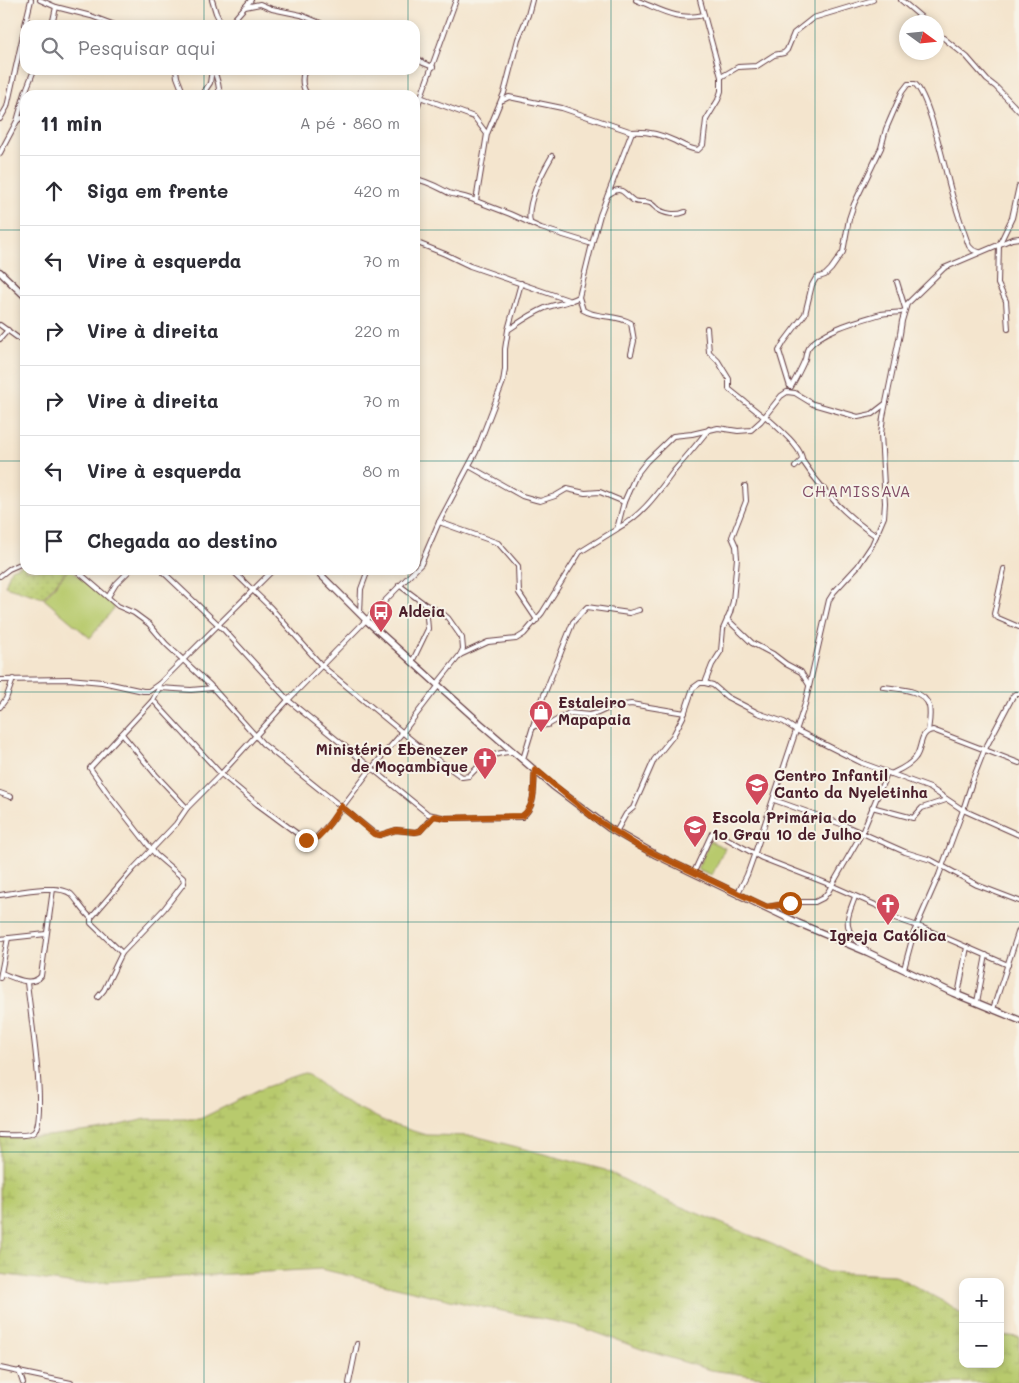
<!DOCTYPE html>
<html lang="pt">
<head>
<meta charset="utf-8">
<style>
  :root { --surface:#fff; --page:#f7f7f7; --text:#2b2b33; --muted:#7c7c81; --line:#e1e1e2 }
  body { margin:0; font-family:Mali,sans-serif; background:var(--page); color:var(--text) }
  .controls { position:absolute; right:15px; bottom:15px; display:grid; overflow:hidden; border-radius:10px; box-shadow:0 2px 8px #0003 }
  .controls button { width:45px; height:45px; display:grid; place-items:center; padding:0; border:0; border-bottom:1px solid var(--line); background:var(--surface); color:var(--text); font:25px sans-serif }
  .compass { position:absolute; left:899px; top:15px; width:45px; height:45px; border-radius:50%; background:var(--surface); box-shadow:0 2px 8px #0003; rotate:105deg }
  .stop { position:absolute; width:15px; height:15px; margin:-11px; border:4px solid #b45309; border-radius:50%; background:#fff }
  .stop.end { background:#b45309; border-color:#fff; box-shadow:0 1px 5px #0008 }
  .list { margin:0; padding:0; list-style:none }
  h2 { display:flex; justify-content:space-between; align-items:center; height:65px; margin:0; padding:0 20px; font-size:21px }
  h2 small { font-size:16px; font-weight:400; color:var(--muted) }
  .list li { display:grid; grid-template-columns:32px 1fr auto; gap:15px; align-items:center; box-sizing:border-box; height:70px; padding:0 20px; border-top:1px solid var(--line) }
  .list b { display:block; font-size:19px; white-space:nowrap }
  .list em { font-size:16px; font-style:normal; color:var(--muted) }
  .icon { flex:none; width:28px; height:28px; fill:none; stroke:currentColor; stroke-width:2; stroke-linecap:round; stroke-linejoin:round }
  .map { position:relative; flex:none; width:1019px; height:1383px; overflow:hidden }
  .search { position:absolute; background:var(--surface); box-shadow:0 2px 8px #0003; left:20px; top:20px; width:400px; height:55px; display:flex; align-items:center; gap:12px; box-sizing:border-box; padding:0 18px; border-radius:15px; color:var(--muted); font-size:19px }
  .panel { position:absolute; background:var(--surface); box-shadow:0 2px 8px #0003; left:20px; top:90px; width:400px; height:485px; border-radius:15px }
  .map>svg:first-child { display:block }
  .grass { fill:url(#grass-dots); stroke:#81744c }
  .wetland { fill:url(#wetland-marsh); stroke:#81744c }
  .pitch { fill:#b8ca6d; stroke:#81744c }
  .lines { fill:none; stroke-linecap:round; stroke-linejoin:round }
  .street-casing { stroke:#643d43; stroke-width:6 }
  .secondary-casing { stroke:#643d43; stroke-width:8 }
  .street { stroke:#fff; stroke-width:4 }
  .secondary { stroke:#fff; stroke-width:5.5 }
  .route { stroke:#b45309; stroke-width:6 }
  .grid { fill:none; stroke:#0f766e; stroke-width:1; stroke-opacity:0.55 }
  .labels { text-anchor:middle; stroke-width:4; stroke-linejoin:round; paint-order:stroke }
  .poi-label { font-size:15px; font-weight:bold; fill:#4a1f2b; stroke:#f7f3e8; text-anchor:start }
  .neighbourhood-label { font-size:16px; letter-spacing:1px; fill:#814d66; stroke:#f7f3e8 }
</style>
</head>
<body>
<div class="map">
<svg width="1019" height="1383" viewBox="0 0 1019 1383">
  <defs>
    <pattern id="grass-dots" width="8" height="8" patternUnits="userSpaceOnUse" patternTransform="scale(1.25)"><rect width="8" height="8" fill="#b8ca6d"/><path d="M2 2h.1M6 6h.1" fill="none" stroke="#a0ad5f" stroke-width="1.8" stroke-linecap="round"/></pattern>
    <pattern id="wetland-marsh" width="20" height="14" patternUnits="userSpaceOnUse" patternTransform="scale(1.25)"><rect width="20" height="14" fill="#b8ca6d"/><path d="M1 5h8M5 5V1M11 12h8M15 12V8" fill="none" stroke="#a0ad5f"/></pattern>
  </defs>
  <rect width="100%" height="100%" fill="#f7f3e8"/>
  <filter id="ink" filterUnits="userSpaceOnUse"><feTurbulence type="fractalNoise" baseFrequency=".02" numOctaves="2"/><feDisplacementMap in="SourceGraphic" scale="10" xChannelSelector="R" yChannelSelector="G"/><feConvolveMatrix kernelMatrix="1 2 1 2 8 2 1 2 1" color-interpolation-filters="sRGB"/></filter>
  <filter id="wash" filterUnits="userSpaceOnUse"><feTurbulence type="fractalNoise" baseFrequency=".0096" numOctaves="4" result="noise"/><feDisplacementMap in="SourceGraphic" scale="20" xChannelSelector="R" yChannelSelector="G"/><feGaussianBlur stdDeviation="1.12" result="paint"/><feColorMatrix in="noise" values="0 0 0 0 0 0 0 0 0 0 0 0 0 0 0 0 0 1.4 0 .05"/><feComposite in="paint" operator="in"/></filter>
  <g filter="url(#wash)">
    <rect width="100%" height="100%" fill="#f4e5ce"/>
    <!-- grass -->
    <path class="grass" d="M25,564v6h42l-24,28 -38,-12 6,-17z"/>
    <!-- wetland -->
    <path class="wetland" d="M307,1073l31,25 52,26 36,11 49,1 130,34 55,28 114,47 53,27 67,3 52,28 17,12v49h37v-29l19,2v46h-244l-8,-5 -56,-8 -67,-20 -66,-24 -111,-22 -146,-35 -162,9 -83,6 -76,-10v-137l47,-1 51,-6 48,-11h54l63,-31z"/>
    <!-- pitch -->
    <g class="pitch">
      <path d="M68,570h3l44,37 -25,31 -46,-39z"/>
      <path d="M710,841l15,7 -13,27 -15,-6z"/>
    </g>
  </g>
  <g filter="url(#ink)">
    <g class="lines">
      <!-- street casing -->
      <g class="street-casing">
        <g id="street">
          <path d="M40,0l16,7 35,9 24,9"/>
          <path d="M212,0l4,13 6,12"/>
          <path d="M636,0c26,10 40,21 68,15"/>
          <path d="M901,0l26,22"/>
          <path d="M245,7l15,-3 12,5 29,6 24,10"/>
          <path d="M25,25l6,-25"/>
          <path d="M52,25l4,-18"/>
          <path d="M229,25l22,-25"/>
          <path d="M936,32l31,25 20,23 9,7 23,24"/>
          <path d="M415,56l8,7 10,4"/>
          <path d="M176,70l1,7 7,18"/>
          <path d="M214,70l4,13 2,12"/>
          <path d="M305,70c-4,8 -3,18 3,25"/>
          <path d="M721,77l17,-10 19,-1 17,-11 10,-2 3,-3 7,-17 19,-15 60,-18"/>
          <path d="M202,95l8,-12 2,-13"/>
          <path d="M420,97l54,20 13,17"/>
          <path d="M503,100l6,-3 53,11 70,24"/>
          <path d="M415,113l41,-113"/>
          <path d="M0,119l7,-12 18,-81"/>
          <path d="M17,121l8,-28 9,-23"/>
          <path d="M0,153l17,-32 4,-3h4"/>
          <path d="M415,179c13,2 22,8 34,14 9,3 19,4 27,8"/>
          <path d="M608,195c15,-11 15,-1 26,6 5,2 11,0 16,2 2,1 4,3 6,5 8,6 20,8 29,4"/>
          <path d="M530,223c-4,-19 12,-50 22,-67"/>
          <path d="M415,242l30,12 25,12 101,35"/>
          <path d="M592,244l8,-29 32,-83c14,-1 30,3 43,9 8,4 14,8 23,9l5,-5 3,-25 12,-20 3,-9v-14l-21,-77"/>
          <path d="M897,282l8,26"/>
          <path d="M579,297l4,13c15,9 33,4 48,13l3,18 -3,13"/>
          <path d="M0,325l25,18"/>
          <path d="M707,328l2,24 9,9 11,18v10l35,28"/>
          <path d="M1008,329l-2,-28 -8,-17 1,-39 13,-27 7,-32"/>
          <path d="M508,330l13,-47"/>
          <path d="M0,339l8,-9"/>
          <path d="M790,387l-11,-36 5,-9 21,-28 7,-29 4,-7 9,-3 6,-6 12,-17 6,-33 5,-15 27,-56 5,-19 16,-37 6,-8h7c15,13 31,91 38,114 5,16 10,32 16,48l4,4 6,2"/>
          <path d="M791,387c5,-9 10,-18 14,-28 1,-4 1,-8 3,-11 13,-18 53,-28 73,-34 8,-2 15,0 23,-3"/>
          <path d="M765,416c9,8 38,32 37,44l-7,7"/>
          <path d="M802,460c19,29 45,57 74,76"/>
          <path d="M469,466l53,30 14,4 4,1 15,-5 12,-7 18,4 15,-1 24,10"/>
          <path d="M439,522l59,21 20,23 1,27 18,27"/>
          <path d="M618,528c25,-13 40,-36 56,-57 12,-14 24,-28 35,-42"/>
          <path d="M1004,569l-10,45 4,4 21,9"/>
          <path d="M76,570l42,36 16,7 15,11 17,20 44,41 53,59 111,89 6,2 16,-5 19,2 5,-1 13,-15"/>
          <path d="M161,570l63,60 64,70 140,114 18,4 76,-1c15,-11 11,-32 13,-48"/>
          <path d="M232,570l39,38 51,58 103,85 37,26 7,-1c15,-15 21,-24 44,-24"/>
          <path d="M0,576l9,-7 16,-7"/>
          <path d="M399,585l27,20 15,7 7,6 14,20 1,11 -3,6"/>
          <path d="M108,597l8,-13 14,-14"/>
          <path d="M360,614l1,-25 7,-19"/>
          <path d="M727,619l25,24 21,11 13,10 15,8 8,13"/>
          <path d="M412,662l16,-33 -2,-24"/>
          <path d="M0,680l69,-1 33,3 41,9h6l10,-7 114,-114"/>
          <path d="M705,683l7,-18 9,-14 2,-22 7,-16 3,-12 4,-43 -1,-12 -4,-9 14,-36 -1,-15"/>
          <path d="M437,684l23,-29 28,-13 28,-3 8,-5 18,-21 38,-61 37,-23 7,-27 12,-27 11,-14 26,-25 19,-2 26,-6 20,3 13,-1 10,-9 20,-25 6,-4 8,1 18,11 45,13 14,-3 13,-10"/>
          <path d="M883,687c15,2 41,2 46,19 2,8 0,17 -1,25"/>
          <path d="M159,688l32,2 22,-2"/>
          <path d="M153,700l68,74 36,30 49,36 6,2 18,-19 41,-54 32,-37 36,-47"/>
          <path d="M0,707l6,-8 7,-20"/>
          <path d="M533,726l15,-1 21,-12 20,2 9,-2 13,-6 20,-3 54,9"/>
          <path d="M122,734l34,41 31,33 34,-34 67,-74 133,-136 18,-42 37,-70 27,-70 2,-13v-20l3,-19c12,-8 23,-16 37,-22 11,-4 23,-5 34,-11l13,-53 -51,-16 -31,-14 -34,-13 11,-67 17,-41 14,-54 10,-24 4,-15"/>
          <path d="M523,759l15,-49 35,-88 14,-15 42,6 10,-3"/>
          <path d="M891,774c8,-4 18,-8 24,-16 8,-9 3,-26 18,-28l86,33"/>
          <path d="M0,793l11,4"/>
          <path d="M774,800l70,25 61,27 26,8 46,25 42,16"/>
          <path d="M872,807l41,11 9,-10 24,-8"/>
          <path d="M616,832l10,-18 7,-6 21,-48 19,-24 10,-19 10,-29 7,-5h5l8,2 14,12 31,16 26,9 12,8 66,33 68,25 33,22 56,25"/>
          <path d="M694,872l18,-39 3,-1 47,26 64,25 54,24 12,10 31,11 85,37"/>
          <path d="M738,893l9,-18 11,-31 47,-140 24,-104 5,-8 24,-26 14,-21 12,-28 1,-14 -4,-69 2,-17 17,-83 2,-13 5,-17 37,-36 68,-29 7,-1"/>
          <path d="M0,895c16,-2 58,-12 71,-1 7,7 12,17 20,24v5l31,30"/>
          <path d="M855,897c-6,16 -13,28 0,42 4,4 8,7 11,12"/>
          <path d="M767,907l33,-5h15l8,-4 5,-6 34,-59 25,-60"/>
          <path d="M91,918l43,-50 42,-44 11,-16"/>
          <path d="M0,939l46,-5"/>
          <path d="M904,969l10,-37 25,-57 24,-65 10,-31 11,-28 29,-55 2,-2h4"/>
          <path d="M1,973c12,4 30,15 40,3l12,-87"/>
          <path d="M0,978l8,-40"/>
          <path d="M958,995l9,-48"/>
          <path d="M98,997l6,-7 18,-37 42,-44 20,-26 -1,-5 -27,-23 -47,-60 -19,-27 63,-68 5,-10 1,-6"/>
          <path d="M977,1002l9,-47"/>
          <path d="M993,1009l26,-79"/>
          <path d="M0,1135c8,0 29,2 34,-3 14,-14 -5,-126 -7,-150"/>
          <path d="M0,1368l71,15"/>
          <path d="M19,1371l4,12"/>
          <path d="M349,1383l8,-39"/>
        </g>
      </g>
      <!-- secondary casing -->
      <g class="secondary-casing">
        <g id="secondary">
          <path d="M0,272l25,24"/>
          <path d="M316,570l50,50 114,103 73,63 56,42 47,27 142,68 69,29 86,41 66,27"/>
        </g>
      </g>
      <!-- street -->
      <use href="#street" class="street"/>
      <!-- secondary -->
      <use href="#secondary" class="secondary"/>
    </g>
  </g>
  <g class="lines" filter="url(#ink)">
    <!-- route -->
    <path class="route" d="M306,840l3,2c11,-2 26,-26 32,-36l33,28 6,1 16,-5 19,2 5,-1 14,-15 12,2 76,-2c15,-10 11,-31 13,-47l59,49 44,28 129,61 23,-4"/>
  </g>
  <!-- grid -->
  <path class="grid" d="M204,0v25M408,0v25M611,0v1383M815,0v1383M204,70v25M408,70v25M0,230h25M415,230h604M0,461h25M415,461h604M204,570v813M408,570v813M0,692h1019M0,922h1019M0,1152h1019"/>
  <!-- icons -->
  <defs>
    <g id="bus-pin" transform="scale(1.25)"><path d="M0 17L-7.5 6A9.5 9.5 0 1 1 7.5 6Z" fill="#d1495b" stroke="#f7f3e8"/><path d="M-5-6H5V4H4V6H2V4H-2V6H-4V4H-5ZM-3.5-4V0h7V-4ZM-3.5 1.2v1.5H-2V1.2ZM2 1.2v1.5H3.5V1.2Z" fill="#fff"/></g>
    <g id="shop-pin" transform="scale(1.25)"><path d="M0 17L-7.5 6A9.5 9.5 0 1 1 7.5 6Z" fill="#d1495b" stroke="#f7f3e8"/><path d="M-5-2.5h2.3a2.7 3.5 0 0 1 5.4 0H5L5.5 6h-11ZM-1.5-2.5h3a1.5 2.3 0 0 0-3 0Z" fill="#fff"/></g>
    <g id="church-pin" transform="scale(1.25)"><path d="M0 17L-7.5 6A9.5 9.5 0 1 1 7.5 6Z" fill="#d1495b" stroke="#f7f3e8"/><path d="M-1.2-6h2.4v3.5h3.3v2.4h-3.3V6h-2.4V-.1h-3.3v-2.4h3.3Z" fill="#fff"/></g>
    <g id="school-pin" transform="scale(1.25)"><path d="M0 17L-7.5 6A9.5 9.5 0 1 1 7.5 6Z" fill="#d1495b" stroke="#f7f3e8"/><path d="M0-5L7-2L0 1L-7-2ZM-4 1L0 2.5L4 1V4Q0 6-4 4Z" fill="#fff"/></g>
  </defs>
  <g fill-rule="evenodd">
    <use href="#bus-pin" x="381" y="612"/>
    <use href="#shop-pin" x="541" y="712"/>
    <use href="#church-pin" x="485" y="759"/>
    <use href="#school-pin" x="757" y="785"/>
    <use href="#school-pin" x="695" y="827"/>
    <use href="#church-pin" x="888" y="905"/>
  </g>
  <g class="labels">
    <!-- poi labels -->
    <g class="poi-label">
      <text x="398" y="617">Aldeia</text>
      <text x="558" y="708">Estaleiro<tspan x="558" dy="17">Mapapaia</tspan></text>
      <text x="468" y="755" text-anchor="end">Ministério Ebenezer<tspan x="468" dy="17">de Moçambique</tspan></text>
      <text x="774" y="781">Centro Infantil<tspan x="774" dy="17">Canto da Nyeletinha</tspan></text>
      <text x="712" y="823">Escola Primária do<tspan x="712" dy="17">1o Grau 10 de Julho</tspan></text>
      <text x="888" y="941" text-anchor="middle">Igreja Católica</text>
    </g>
    <!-- neighbourhood labels -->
    <g class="neighbourhood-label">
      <text x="857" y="497">CHAMISSAVA</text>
    </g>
  </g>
</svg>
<div class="controls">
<button>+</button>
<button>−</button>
</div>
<svg class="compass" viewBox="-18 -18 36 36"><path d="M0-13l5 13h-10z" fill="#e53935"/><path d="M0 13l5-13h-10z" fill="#7c7c81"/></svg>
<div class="stop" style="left:790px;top:903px"></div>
<div class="stop end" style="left:306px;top:840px"></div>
<div class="search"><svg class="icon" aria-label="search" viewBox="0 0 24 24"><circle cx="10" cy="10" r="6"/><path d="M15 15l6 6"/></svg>Pesquisar aqui</div>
<section class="panel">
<h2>11 min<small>A pé · 860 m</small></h2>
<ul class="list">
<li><svg class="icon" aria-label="ahead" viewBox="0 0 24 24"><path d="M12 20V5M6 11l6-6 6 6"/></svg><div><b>Siga em frente</b></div><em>420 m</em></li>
<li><svg class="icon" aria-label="left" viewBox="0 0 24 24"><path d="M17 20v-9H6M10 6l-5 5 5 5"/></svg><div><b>Vire à esquerda</b></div><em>70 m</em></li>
<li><svg class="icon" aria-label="right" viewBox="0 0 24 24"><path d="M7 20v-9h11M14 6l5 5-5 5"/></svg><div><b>Vire à direita</b></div><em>220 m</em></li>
<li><svg class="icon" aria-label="right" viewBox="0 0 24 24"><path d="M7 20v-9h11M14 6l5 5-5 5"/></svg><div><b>Vire à direita</b></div><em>70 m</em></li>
<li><svg class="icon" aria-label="left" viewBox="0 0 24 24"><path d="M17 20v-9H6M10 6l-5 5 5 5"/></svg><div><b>Vire à esquerda</b></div><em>80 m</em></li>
<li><svg class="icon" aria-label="arrive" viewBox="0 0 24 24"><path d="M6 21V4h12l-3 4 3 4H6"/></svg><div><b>Chegada ao destino</b></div></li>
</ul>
</section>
</div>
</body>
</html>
